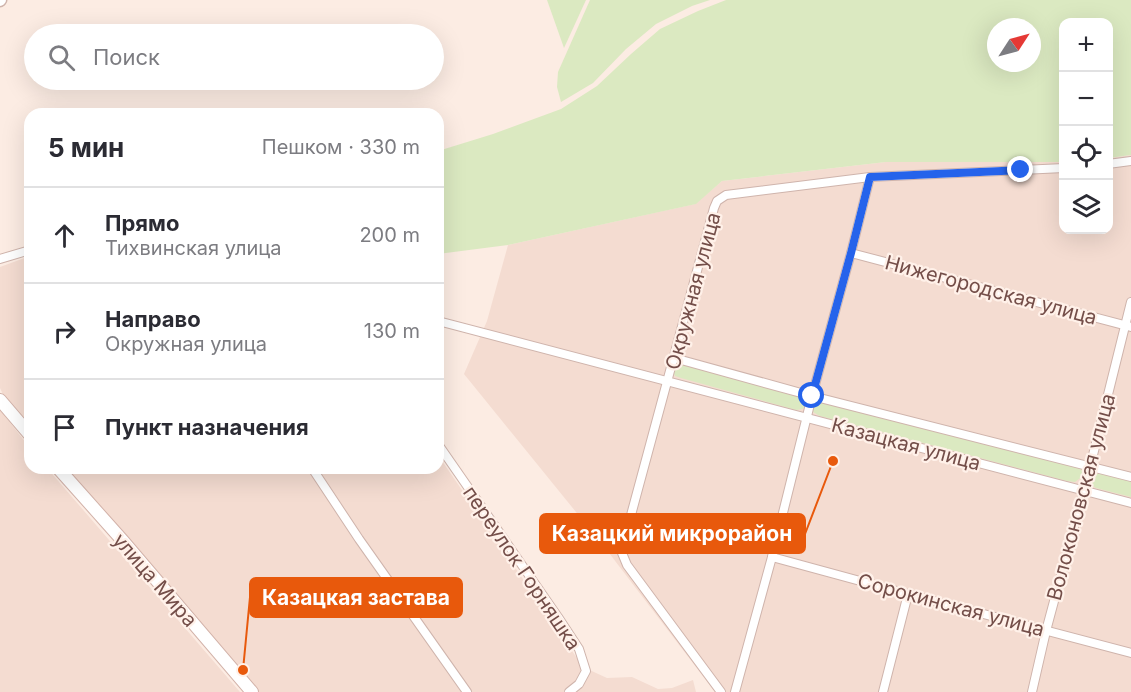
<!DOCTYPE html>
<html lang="ru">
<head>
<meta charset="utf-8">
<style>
  :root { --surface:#fff; --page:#f7f7f7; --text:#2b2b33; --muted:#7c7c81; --line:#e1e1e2 }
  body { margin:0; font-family:Inter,sans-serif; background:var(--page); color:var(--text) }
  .controls { position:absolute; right:18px; top:18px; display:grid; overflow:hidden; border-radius:12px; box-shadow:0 6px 24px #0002 }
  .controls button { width:54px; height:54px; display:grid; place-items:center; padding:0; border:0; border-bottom:2px solid var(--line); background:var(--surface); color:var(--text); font:30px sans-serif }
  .compass { position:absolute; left:987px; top:18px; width:54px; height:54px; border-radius:50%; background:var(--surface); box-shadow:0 6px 24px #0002; rotate:54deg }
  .stop { position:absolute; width:18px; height:18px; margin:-14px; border:4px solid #2563eb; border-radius:50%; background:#fff }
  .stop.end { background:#2563eb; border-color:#fff; box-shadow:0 2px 6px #0008 }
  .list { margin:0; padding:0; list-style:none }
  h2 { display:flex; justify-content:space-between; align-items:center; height:78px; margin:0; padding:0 24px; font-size:26px }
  h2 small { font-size:20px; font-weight:400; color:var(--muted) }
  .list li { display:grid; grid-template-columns:39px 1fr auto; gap:18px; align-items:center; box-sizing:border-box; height:96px; padding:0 24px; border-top:2px solid var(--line) }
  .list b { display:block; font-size:22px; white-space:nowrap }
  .list p { margin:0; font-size:20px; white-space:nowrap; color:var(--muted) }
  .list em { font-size:20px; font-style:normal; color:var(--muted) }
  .icon { flex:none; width:33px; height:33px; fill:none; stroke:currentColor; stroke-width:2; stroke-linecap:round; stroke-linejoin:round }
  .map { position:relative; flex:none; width:1131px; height:692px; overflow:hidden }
  .search { position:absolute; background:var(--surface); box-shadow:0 6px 24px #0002; left:24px; top:24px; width:420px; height:66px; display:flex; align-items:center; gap:15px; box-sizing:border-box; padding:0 21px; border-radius:33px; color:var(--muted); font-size:22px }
  .panel { position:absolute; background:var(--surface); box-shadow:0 6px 24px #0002; left:24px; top:108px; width:420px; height:366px; border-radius:18px }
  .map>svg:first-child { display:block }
  .residential { fill:#f4dcd1 }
  .green { fill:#dbe9c1; fill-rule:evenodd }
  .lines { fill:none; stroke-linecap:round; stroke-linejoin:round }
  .minor-casing { stroke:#cfb4ac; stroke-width:10 }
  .tertiary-casing { stroke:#cfb4ac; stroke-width:13 }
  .secondary-casing { stroke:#d2b2a9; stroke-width:14 }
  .minor { stroke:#fff; stroke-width:8 }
  .tertiary { stroke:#fff; stroke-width:10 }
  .secondary { stroke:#fff; stroke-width:12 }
  .route { stroke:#2563eb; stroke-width:8 }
  .labels { text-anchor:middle; stroke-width:4.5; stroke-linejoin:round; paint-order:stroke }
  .street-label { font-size:20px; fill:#744e49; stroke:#fff1e9 }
  .leader { fill:none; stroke:#e8590c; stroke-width:2 }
  .callout-dot { fill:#e8590c; stroke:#fff1e9; stroke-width:2 }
  .callout { fill:#e8590c; stroke:#e8590c; stroke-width:2 }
  .callout-label { font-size:21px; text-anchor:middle; font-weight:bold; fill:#fff }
</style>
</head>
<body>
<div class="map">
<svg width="1131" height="692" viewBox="0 0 1131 692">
  <rect width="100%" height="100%" fill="#fcece3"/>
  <!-- residential -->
  <g class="residential">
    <path d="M1131,155v537h-416l-109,-143 -142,-175 23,-53 21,-76 187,-41 27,-23 164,-19h177l1,68h44l1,-72z"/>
    <path d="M30,256v170l-25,-27 -5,-11v-121z"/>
    <path d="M0,410l30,38v20h17l193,224h-240z"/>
    <path d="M438,455l145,212 24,11 25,-1 26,12 14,-1 21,-8 3,12h-437l-135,-152 -57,-72h371z"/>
  </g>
  <!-- green -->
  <g class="green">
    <path d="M547,0h39l-22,48z"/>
    <path d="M590,0h120l-18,6 -36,18 -30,25 -33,34 -32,19 -4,-15 1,-15z"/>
    <path d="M726,0h405v155l-22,3 -1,-136h-44l-1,140h-177l-164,19 -26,23 -188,41 -70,9v-103l55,-17 68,-25 36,-23 34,-32 29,-25 38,-18zM996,27h36v36h-36z"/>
    <path d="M679,364l121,32 7,4v4l-4,5 -7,1 -115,-32 -6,-2 -2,-4 2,-7z"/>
    <path d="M819,401l258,66 6,4 1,4 -9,7 -8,-1 -247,-65 -7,-4 1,-8z"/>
    <path d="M1100,473l31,8v16l-35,-9 -5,-3 -1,-5 2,-5z"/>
  </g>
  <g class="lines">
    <!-- minor casing -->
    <g class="minor-casing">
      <g id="minor">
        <path d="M1108,164l23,-3"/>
        <path d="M851,253l280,74"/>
        <path d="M0,259l30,-9"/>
        <path d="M438,321l693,182"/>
        <path d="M674,358l138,38 319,81"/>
        <path d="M438,444l120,173 21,32 7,22 -7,13 -10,8"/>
        <path d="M312,468l47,71 108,153"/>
        <path d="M772,557l136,37 223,59"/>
        <path d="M721,692l-94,-127 -5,-12 2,-12 90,-333 3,-7 9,-6 144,-18 194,-9"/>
        <path d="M735,692l37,-135 40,-161 39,-143 19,-76"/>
        <path d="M883,692l25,-98"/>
        <path d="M1032,692l14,-61 44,-164 41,-165"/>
      </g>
    </g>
    <!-- tertiary casing -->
    <g class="tertiary-casing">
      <path id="tertiary" d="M0,1l1,-1"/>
    </g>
    <!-- secondary casing -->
    <g class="secondary-casing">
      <g id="secondary">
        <path d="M0,400l30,35"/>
        <path d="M58,468l65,73 129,151"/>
      </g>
    </g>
    <!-- minor -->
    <use href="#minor" class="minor"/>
    <!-- tertiary -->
    <use href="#tertiary" class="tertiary"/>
    <!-- secondary -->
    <use href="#secondary" class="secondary"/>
  </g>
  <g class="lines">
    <!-- route -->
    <path class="route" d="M812,396l39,-143 19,-76 151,-7"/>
  </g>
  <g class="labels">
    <!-- street labels -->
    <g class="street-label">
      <text transform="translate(991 290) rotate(15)" y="7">Нижегородская улица</text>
      <text transform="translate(693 291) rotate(-75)" y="7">Окружная улица</text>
      <text transform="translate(906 444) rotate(15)" y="7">Казацкая улица</text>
      <text transform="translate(1081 497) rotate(-75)" y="7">Волоконовская улица</text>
      <text transform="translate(522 568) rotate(56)" y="7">переулок Горняшка</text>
      <text transform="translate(155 580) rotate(49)" y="7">улица Мира</text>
      <text transform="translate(951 605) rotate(15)" y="7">Сорокинская улица</text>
    </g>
  </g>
  <!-- callouts -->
  <path class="leader" d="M833 461L805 534M243 670L250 597"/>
  <g class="callout-dot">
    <circle cx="833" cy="461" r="6"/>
    <circle cx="243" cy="670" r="6"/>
  </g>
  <g class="callout">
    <rect x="540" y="514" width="265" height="39" rx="6"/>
    <rect x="250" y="578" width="212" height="39" rx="6"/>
  </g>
  <g class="callout-label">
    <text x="672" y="541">Казацкий микрорайон</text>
    <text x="356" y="605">Казацкая застава</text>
  </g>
</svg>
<div class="controls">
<button>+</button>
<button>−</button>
<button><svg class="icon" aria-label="locate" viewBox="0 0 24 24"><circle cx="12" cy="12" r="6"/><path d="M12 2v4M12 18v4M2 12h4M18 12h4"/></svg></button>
<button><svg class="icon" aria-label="layers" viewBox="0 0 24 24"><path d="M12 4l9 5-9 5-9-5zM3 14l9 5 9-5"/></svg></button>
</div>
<svg class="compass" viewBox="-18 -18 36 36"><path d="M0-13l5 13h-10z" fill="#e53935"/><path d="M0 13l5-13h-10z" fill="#7c7c81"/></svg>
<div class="stop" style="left:812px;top:396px"></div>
<div class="stop end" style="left:1021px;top:170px"></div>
<div class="search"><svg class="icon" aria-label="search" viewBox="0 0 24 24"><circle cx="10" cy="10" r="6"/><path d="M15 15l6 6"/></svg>Поиск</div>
<section class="panel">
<h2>5 мин<small>Пешком · 330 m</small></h2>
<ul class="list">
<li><svg class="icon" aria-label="ahead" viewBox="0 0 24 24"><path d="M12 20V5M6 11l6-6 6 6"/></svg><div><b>Прямо</b><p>Тихвинская улица</p></div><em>200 m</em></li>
<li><svg class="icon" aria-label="right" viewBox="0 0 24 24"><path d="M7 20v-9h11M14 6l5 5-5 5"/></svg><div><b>Направо</b><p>Окружная улица</p></div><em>130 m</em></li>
<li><svg class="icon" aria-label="arrive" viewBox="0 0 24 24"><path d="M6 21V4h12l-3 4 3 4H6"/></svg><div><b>Пункт назначения</b></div></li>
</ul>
</section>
</div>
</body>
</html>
